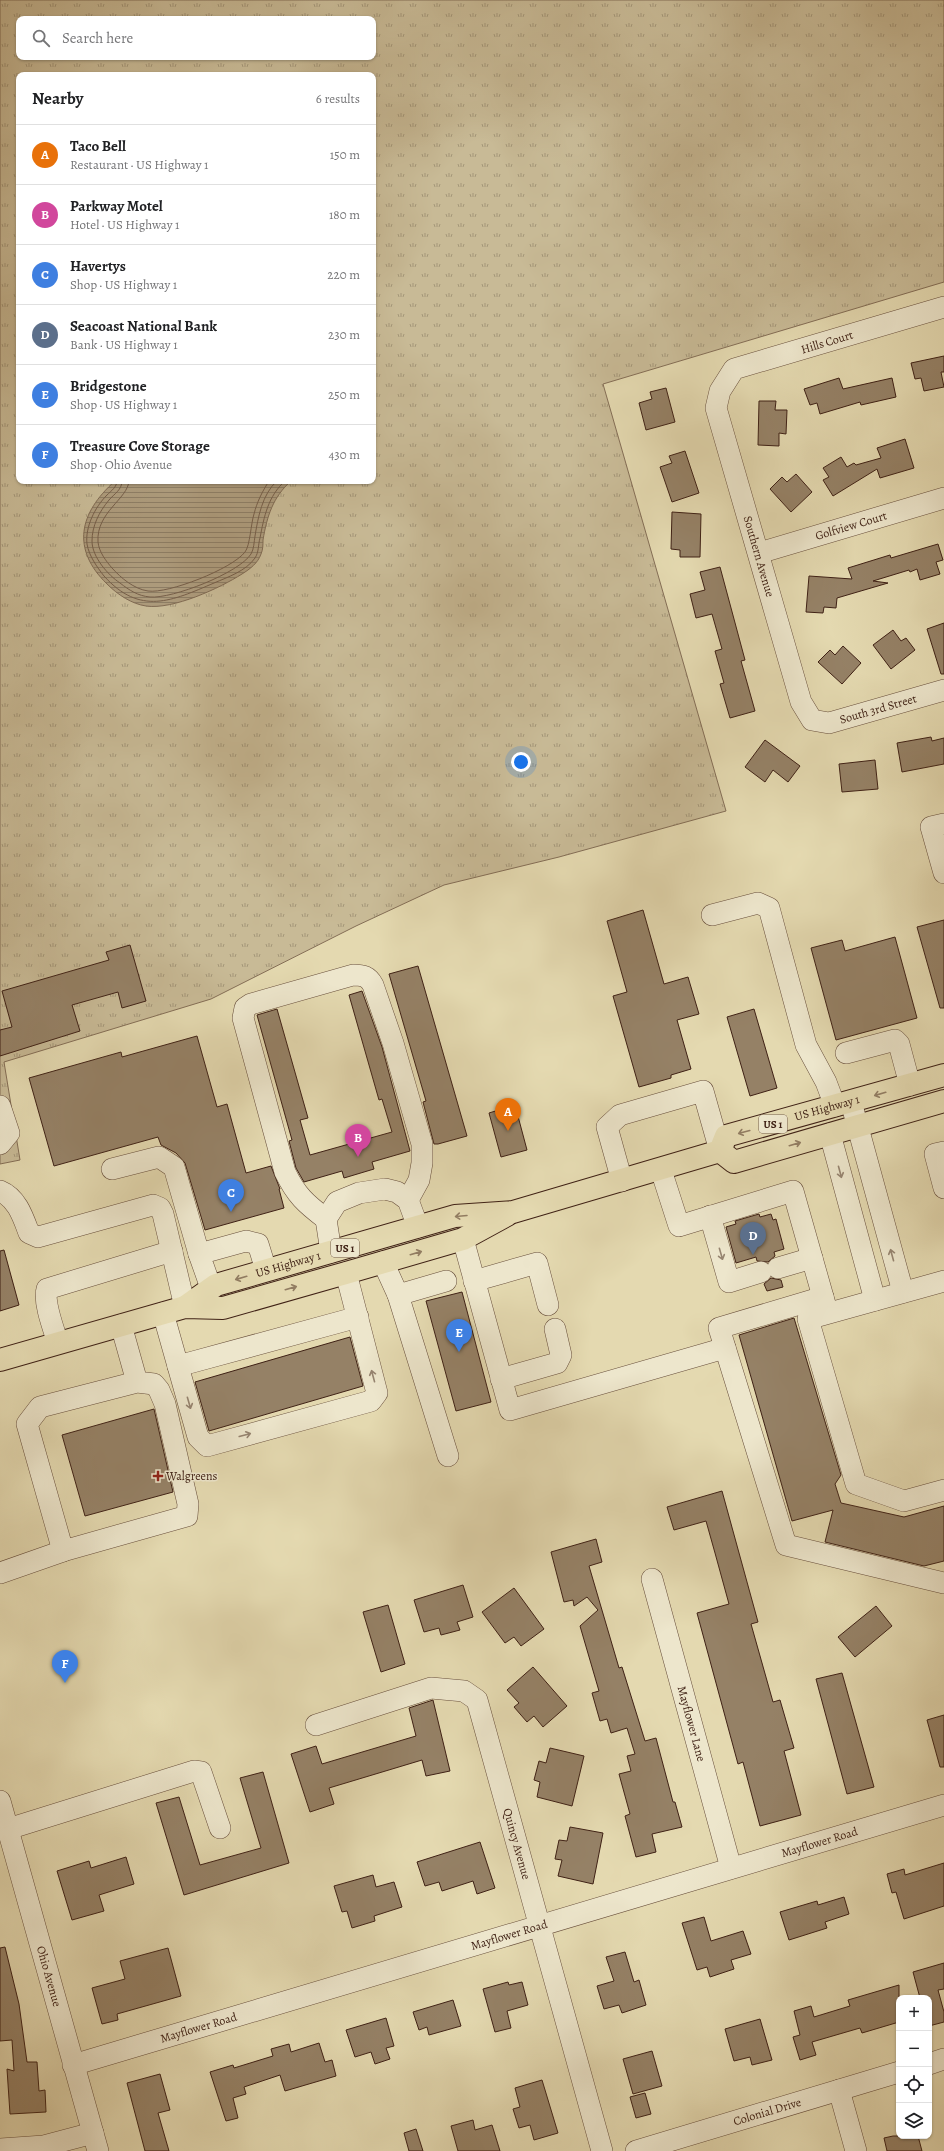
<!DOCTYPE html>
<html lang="en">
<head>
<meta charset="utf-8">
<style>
  :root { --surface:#fff; --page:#f2f2f2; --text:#202124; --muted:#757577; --line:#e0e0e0; --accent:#8f2418 }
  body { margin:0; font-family:Alegreya,serif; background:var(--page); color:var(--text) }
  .controls { position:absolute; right:12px; bottom:12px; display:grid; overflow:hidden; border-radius:8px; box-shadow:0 1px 3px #0004 }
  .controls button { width:36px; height:36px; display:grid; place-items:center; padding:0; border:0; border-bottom:1px solid var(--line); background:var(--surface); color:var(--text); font:20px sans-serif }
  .you { position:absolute; left:521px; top:762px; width:14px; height:14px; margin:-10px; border:3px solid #fff; border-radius:50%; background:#1a73e8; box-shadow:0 0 0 6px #1a73e833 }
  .badge { display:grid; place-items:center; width:26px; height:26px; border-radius:50%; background:var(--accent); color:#fff; font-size:13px; font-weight:700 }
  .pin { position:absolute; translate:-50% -33px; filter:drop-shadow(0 1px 2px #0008) }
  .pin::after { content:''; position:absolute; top:21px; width:14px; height:12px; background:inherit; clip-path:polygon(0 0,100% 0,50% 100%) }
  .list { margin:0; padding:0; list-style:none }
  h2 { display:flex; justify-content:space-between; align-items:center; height:52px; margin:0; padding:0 16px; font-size:17px }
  h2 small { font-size:13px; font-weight:400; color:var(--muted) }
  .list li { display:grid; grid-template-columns:26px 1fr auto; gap:12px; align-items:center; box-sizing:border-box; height:60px; padding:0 16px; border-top:1px solid var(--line) }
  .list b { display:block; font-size:15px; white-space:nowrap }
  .list p { margin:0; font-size:13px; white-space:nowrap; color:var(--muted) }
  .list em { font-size:13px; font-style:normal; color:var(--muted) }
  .icon { flex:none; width:22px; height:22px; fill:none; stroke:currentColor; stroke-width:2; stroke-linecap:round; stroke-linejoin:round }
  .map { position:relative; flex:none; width:944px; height:2151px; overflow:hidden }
  .search { position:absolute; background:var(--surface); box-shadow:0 1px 3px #0004; left:16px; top:16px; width:360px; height:44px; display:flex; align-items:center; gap:10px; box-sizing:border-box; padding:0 14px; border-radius:8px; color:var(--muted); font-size:15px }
  .panel { position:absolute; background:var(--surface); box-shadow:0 1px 3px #0004; left:16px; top:72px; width:360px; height:412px; border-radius:8px }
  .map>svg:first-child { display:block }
  .grass { fill:url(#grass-tufts); stroke:#846e56; fill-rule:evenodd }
  .water { fill:url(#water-rules); stroke:#806a52 }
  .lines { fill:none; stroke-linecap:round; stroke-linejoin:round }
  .shore { stroke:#765e48; stroke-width:1 }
  .building { fill:#958166; stroke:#3f2115 }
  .minor-casing { stroke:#684f3c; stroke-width:22 }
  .major-casing { stroke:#3f2115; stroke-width:24 }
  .minor { stroke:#ede6cc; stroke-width:21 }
  .major { stroke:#e4d9b0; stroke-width:22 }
  .oneway { stroke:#927d62 }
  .oneway2 { stroke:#968470 }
  .poi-dot { fill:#8f2418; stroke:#ede6cc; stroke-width:1.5 }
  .labels { text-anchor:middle; stroke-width:3; stroke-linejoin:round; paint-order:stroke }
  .shield { fill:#ede6cc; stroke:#735c4c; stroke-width:1 }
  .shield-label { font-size:11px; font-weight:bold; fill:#3f2115 }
  .street-label { font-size:12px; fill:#3f2115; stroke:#ede6cc }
  .poi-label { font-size:12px; fill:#3f2115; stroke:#ede6cc; text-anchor:start }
</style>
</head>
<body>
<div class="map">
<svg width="944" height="2151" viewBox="0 0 944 2151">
  <defs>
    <pattern id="grass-tufts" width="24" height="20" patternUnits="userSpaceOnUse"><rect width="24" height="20" fill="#c8ba96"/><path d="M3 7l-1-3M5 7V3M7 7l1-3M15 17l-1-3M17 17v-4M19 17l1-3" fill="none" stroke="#a49779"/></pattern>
    <pattern id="water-rules" width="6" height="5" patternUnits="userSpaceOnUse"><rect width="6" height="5" fill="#ac9a7b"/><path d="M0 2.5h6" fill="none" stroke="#8d7d64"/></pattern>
  </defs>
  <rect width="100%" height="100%" fill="#e4d9b0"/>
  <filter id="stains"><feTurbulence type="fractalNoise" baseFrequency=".005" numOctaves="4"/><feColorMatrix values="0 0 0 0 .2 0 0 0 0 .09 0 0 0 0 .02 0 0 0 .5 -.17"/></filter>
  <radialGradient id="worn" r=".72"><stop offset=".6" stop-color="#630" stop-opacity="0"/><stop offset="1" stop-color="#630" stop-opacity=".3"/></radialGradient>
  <!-- grass -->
  <path class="grass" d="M0,0h944v282l-341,102 123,427 -167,46 -115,28 -88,41 -145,73 -207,63 16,98 -20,4zM19,19h354v38h-354zM19,75h354v406h-354z"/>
  <!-- water -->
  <path class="water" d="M115,481h176c-18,16 -24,35 -28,59 0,4 0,10 -2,14 -3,9 -11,15 -19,20 -22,14 -69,36 -96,32 -14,-2 -28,-11 -39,-22 -36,-35 -28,-71 8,-103z"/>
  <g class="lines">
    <!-- shore -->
    <g class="shore">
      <path d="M117,481c0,6 -6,10 -10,14 -12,12 -22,32 -20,49 2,12 10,23 17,32 36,40 68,25 110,7 14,-6 32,-12 41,-25 4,-6 3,-13 5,-20 4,-21 8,-42 25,-57"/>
      <path d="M122,481c0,9 -8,13 -13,19 -10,12 -17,26 -17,41 0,16 16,34 28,42 9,7 18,13 30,14 22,2 89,-24 101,-43 3,-5 3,-12 4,-18 3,-18 7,-42 22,-55"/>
      <path d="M129,481c-1,18 -33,31 -31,61 1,10 8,19 14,26 9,10 22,21 36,23 20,3 84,-22 97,-39 5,-6 6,-29 9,-38 3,-12 8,-22 15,-33"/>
    </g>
  </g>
  <!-- building -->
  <g class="building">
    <path d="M944,356v16h-3l3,15 -20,4 -3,-13 -6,1 -4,-16z"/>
    <path d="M839,378l4,11 49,-11 4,19 -35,8 -1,-3 -40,12 -3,-11 -7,2 -6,-16z"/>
    <path d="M666,388l9,34 -29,8 -7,-27 13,-4 -2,-7z"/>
    <path d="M759,401h17l-1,9h12l-1,24 -7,-1v13l-21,-1z"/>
    <path d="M905,439l9,29 -34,10 -3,-9 -44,27 -10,-16 6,-3 -6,-9 18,-11 6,10 7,-4 2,2 25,-7 -4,-10z"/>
    <path d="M685,451l14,42 -27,9 -12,-35 12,-4 -3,-7z"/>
    <path d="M796,474l16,18 -21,20 -21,-23 12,-12 5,5z"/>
    <path d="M672,512l29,2 -1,43h-20v-7l-9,-1z"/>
    <path d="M938,544l5,16 -7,2 4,12 -20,6 -3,-11 -7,3 -1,-2 -36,11 15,2 -51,15 -1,10 -12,-1 -1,6 -17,-1 3,-36 43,3 -4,-11 42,-13 1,3z"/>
    <path d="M720,567l25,93 -4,1 14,50 -25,7 -10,-34 4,-1 -9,-32 7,-2 -10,-35 -16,4 -6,-24 15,-4 -5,-18z"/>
    <path d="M944,623v51h-3l-14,-45z"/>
    <path d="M893,630l8,11 5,-3 9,12 -24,19 -18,-24z"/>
    <path d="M843,646l18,17 -19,21 -24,-22 12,-12 5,5z"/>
    <path d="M931,737l1,4 12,-3v26l-42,8 -5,-29z"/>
    <path d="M765,740l35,26 -12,16 -15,-12 -8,12 -20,-15z"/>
    <path d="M875,760l3,29 -36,3 -3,-28z"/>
    <path d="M643,910l21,74 24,-7 11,37 -22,6 14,49 -20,6v3l-32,9 -26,-91 14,-4 -20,-71z"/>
    <path d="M944,920v88h-4l-23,-81z"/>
    <path d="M895,937l22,81 -81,22 -25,-92 31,-8 3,11z"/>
    <path d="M130,945l16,56 -24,7 -4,-16 -46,13 8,26 -80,25v-26l12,-3 -10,-36 107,-31 -3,-8z"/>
    <path d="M418,966l49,170 -29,8h-4l-11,-42 3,-1 -37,-127z"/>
    <path d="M362,991l20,56 28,104 -38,11 2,7 -30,9 -2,-7 -38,11 -8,-14 -7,-27 3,-1 -35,-125 20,-6 31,109 -8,2 10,35 82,-23 -10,-33 -3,1 -30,-105z"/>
    <path d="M754,1009l23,79 -27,8 -23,-79z"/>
    <path d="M197,1036l20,71 10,-3 19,69 25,-7 9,23h-1l5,19 -79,22 -20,-67 -9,-10 -15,-8 -3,-8 -104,29 -25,-88 92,-26 1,5z"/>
    <path d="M515,1105l12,45 -26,7 -12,-44z"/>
    <path d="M759,1214l1,3 11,-3 2,6 3,-1 8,30 -10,3 1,4 -7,6 -11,-1 -1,-4 -20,6 -10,-36 10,-3 -1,-3z"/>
    <path d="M4,1250l15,55 -19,6v-60z"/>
    <path d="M771,1278l10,2 2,7 -16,4 -3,-7z"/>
    <path d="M462,1292l29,110 -35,9 -30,-110z"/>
    <path d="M794,1318l47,157 -6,9 6,19 63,14 40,-11v55l-20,5 -99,-24 8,-32 -41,11 -53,-186z"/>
    <path d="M350,1337l13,49 -154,45 -14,-49z"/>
    <path d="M154,1409l19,83 -88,24 -23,-81z"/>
    <path d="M722,1491l36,131 -7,2 22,78 7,-2 14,48 -10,3 17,64 -41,11 -17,-64 -5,2 -41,-151 32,-9 -14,-51 -9,-32 -32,9 -7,-23z"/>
    <path d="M596,1539l6,23 -13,4 30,102 3,-1 23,74 11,-3 17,64h2l7,25 -30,7 4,18 -20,5 -11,-41 5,-2 -11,-40 12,-3 -4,-15 8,-2 -8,-26 -16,5 -4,-14 -7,2 -8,-28 7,-2 -19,-65 18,-16 -11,-13 -13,9 -1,-6 -9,2 -13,-50z"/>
    <path d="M463,1585l10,32 -16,5 3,8 -19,5 -2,-7 -15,4 -10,-32z"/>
    <path d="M514,1588l30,41 -23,17 -7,-9 -9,6 -23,-31z"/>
    <path d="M388,1605l17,59 -24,8 -18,-60z"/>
    <path d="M876,1606l16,20 -37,31 -17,-20z"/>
    <path d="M533,1667l34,39 -24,21 -9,-11 -7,6 -13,-15 5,-4 -12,-13z"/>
    <path d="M842,1673l32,114 -27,7 -31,-115z"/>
    <path d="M433,1700l17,71 -24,5 -4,-16 -93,28 5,16 -24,8 -19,-58 25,-8 6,18 94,-28 -7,-28z"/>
    <path d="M944,1715v52h-4l-13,-47z"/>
    <path d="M550,1748l34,8 -12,50 -35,-9 3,-15 -6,-2 5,-19 7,2z"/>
    <path d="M263,1772l26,91 -105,32 -28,-92 23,-6 21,68 61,-17 -21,-70z"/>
    <path d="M570,1827l33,6 -10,51 -35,-8 4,-16 -7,-1 4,-19 8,1z"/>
    <path d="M480,1842l15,46 -18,6 -4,-13 -31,10 -3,-9 -14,4 -8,-24z"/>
    <path d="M126,1857l8,27 -35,11 5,16 -32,9 -15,-49 32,-10 2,7z"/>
    <path d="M944,1863v43l-40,13 -8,-27 -4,1 -5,-19 17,-5 1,6z"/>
    <path d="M373,1875l3,12 18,-5 8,25 -28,9 1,5 -23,7 -5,-17 -5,1 -8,-26z"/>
    <path d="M844,1897l5,17 -24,8 2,6 -38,12 -9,-28 37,-11 1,4z"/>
    <path d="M704,1917l7,24 32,-10 8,23 -20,6 3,9 -24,8 -3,-10 -10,3 -15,-47z"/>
    <path d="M5,1947l14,57 8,58h10l2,29 6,-1 1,22 -36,2 -3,-45 7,2 -2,-31 -12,1v-93z"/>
    <path d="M168,1948l13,48 -64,18 1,6 -16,4 -10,-36 33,-9 -5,-18z"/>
    <path d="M625,1952l9,30 5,-2 7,25 -24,8 -3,-8 -15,4 -7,-23 17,-5 -8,-24z"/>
    <path d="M944,1963v26l-6,1 6,22v10l-15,4v-28h-9l-7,-26z"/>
    <path d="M508,1982l1,3 13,-3 6,23 -21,6 4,17 -16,4 -12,-43z"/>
    <path d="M899,1985v37l-37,11 -2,-5 -48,14 4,13 -16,5 -7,-23 7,-2 -6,-24 17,-5 3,11 36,-11 -2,-6z"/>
    <path d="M453,2000l8,26 -32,9 -2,-8 -8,3 -6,-18z"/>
    <path d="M386,2018l8,28 -8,2 4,11 -15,5 -4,-12 -16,5 -9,-27z"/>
    <path d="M760,2019l12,41 -20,5 -2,-8 -16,4 -9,-32z"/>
    <path d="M319,2043l6,19 7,-2 4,16 -51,15 -5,-16 -36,12 2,7 -13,4 5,20 -12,3 -16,-49 23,-7 1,3 39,-12 -2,-7 18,-5 2,8z"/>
    <path d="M652,2051l10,35 -29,8 -10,-35z"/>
    <path d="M160,2074l10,36 -12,3 11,38h-24l-18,-68z"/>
    <path d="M542,2080l16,53 -24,7 -4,-15 -11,3 -6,-19 7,-2 -5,-19z"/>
    <path d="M645,2093l6,21 -15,4 -6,-21z"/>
    <path d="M473,2120l2,10 17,-5 8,26h-42l-7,-25z"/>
    <path d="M416,2129l7,22h-14l-5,-18z"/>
    <path d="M893,2136h25l4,15h-35l-3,-13z"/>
  </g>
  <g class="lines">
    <!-- minor casing -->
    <g class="minor-casing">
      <g id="minor">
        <path id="s1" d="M944,307l-210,62 -14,22 -4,17 85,294 11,18 17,3 115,-33"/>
        <path id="s2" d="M759,553l185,-55"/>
        <path d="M944,824l-13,3 13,46"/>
        <path d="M712,915l46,-12 11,5 37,137 20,37 9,24"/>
        <path d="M846,1053l49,-13 4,4 11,41"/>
        <path d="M851,1102l52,190"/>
        <path d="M0,1106l9,27 -9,11"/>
        <path d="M830,1134l45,166"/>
        <path d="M944,1152l-9,2 9,34"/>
        <path d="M112,1169l47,-12 15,10 25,87"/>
        <path d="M661,1170l18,56 114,-35 34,120"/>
        <path d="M622,1181l-15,-54 13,-12 83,-24 17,60"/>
        <path d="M0,1191c17,7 23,26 29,42l9,4 115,-32 7,3 3,6 22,93"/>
        <path d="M710,1216l19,66 32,-10"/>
        <path d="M326,1219c-20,-15 -30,-24 -41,-47l-42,-154 2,-10 6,-4 102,-29c10,0 15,1 20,10l20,58 29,101v19l-3,17 -11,20"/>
        <path d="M463,1239l47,171 215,-62"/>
        <path d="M331,1252l-5,-33 11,-17 22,-9 26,-4 12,3 11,8 10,27"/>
        <path d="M383,1262l15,33 50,161"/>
        <path d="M778,1268l34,-10"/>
        <path d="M474,1281l63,-18 11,42"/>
        <path d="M944,1281l-136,38 48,165 48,17 40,-11"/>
        <path d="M211,1288l-12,-34 47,-13 12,3 8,26"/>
        <path d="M398,1295l48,-14"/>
        <path d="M823,1297l-104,31 67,217 158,38"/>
        <path d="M163,1313l35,124 9,9 164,-45 6,-8 -31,-120"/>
        <path d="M121,1325l16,57 -97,25 -13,17 36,127 124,-35 1,-12 -23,-100 -6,-14 -5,-6 -17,-2"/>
        <path d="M58,1343c-4,-13 -15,-41 -11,-54l125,-38"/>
        <path d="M178,1366l180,-49"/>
        <path d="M501,1379l56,-16 4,-8 -6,-26"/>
        <path d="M0,1573l63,-22"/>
        <path id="s3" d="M652,1579l79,289"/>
        <path id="s4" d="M316,1725l115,-37 33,3 13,9 125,451"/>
        <path id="s5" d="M0,1801l98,350"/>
        <path d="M8,1829l186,-58 7,1 19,56"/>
        <path d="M929,2064l15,-5"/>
        <path id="s6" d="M73,2065l871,-260"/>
        <path d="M839,2090l17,61"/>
        <path d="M0,2149l44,-3 49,-13"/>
        <path id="s7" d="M636,2151l263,-79"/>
      </g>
    </g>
    <!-- major casing -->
    <g class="major-casing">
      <g id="major">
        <path id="s8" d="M720,1151l6,-15 218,-61"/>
        <path d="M720,1151l14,11 210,-61"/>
        <path id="s9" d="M185,1307l31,-22 239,-69 58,-4 207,-61"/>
        <path d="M0,1360l185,-53 38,1 123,-35 117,-34 44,-24"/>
      </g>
    </g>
    <!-- minor -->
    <use href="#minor" class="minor"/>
    <!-- major -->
    <use href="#major" class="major"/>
  </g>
  <!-- one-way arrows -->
  <defs><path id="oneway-shaft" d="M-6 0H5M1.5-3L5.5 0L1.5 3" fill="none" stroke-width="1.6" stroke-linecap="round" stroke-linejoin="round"/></defs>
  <g class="oneway">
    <use href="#oneway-shaft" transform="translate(880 1094) rotate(164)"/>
    <use href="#oneway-shaft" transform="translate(744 1132) rotate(165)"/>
    <use href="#oneway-shaft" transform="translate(795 1144) rotate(-16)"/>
    <use href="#oneway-shaft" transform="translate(461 1216) rotate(175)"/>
    <use href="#oneway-shaft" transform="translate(416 1253) rotate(-16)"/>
    <use href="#oneway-shaft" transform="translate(241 1278) rotate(164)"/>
    <use href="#oneway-shaft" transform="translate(291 1288) rotate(-16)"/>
  </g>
  <g class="oneway2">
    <use href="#oneway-shaft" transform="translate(840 1172) rotate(75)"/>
    <use href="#oneway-shaft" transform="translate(721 1254) rotate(74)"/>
    <use href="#oneway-shaft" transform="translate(892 1255) rotate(-105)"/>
    <use href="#oneway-shaft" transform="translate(373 1376) rotate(-105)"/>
    <use href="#oneway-shaft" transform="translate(189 1403) rotate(74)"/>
    <use href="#oneway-shaft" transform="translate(245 1435) rotate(-15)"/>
  </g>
  <!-- markers -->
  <path class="poi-dot" d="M156 1470h4v4h4v4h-4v4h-4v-4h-4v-4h4z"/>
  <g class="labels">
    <!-- shield labels -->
    <g class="shield">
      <rect x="759" y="1115" width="28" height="18" rx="3"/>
      <rect x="331" y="1239" width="28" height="18" rx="3"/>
    </g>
    <g class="shield-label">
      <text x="773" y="1128">US 1</text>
      <text x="345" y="1252">US 1</text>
    </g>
    <!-- street labels -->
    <g class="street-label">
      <text transform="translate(827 342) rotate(-17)" y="4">Hills Court</text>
      <text dy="4" stroke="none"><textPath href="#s2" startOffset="96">Golfview Court</textPath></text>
      <text dy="4" stroke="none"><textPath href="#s1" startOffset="417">Southern Avenue</textPath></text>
      <text dy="4" stroke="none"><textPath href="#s1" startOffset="658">South 3rd Street</textPath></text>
      <text dy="4" stroke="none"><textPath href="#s8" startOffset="121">US Highway 1</textPath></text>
      <text dy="4" stroke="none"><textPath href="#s9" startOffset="113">US Highway 1</textPath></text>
      <text dy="4" stroke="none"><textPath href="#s3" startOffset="150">Mayflower Lane</textPath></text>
      <text dy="4" stroke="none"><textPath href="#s6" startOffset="779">Mayflower Road</textPath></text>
      <text dy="4" stroke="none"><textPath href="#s4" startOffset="319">Quincy Avenue</textPath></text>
      <text dy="4" stroke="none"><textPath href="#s6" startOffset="455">Mayflower Road</textPath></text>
      <text dy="4" stroke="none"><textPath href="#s5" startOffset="182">Ohio Avenue</textPath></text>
      <text dy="4" stroke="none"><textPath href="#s6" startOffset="131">Mayflower Road</textPath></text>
      <text dy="4" stroke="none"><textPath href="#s7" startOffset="137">Colonial Drive</textPath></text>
    </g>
    <!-- poi labels -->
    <g class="poi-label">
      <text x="166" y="1480">Walgreens</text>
    </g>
  </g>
  <rect width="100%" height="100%" filter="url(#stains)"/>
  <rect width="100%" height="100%" fill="url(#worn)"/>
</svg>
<div class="controls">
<button>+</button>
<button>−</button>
<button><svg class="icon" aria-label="locate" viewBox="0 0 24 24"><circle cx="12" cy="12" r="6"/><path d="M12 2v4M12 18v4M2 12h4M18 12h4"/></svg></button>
<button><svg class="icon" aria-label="layers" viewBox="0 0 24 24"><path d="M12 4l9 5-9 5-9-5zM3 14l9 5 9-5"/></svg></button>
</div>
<div class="you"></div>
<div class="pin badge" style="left:508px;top:1131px;background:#e8710a">A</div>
<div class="pin badge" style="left:358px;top:1157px;background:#d1479c">B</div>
<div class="pin badge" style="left:231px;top:1212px;background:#3f7fe0">C</div>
<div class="pin badge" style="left:753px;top:1255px;background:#5c6f8a">D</div>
<div class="pin badge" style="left:459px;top:1352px;background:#3f7fe0">E</div>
<div class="pin badge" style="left:65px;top:1683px;background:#3f7fe0">F</div>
<div class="search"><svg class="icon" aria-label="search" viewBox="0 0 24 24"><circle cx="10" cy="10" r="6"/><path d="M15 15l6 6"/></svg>Search here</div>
<section class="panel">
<h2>Nearby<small>6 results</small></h2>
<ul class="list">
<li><span class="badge" style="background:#e8710a">A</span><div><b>Taco Bell</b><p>Restaurant · US Highway 1</p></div><em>150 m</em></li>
<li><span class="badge" style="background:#d1479c">B</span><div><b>Parkway Motel</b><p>Hotel · US Highway 1</p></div><em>180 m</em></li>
<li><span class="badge" style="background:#3f7fe0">C</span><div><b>Havertys</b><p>Shop · US Highway 1</p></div><em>220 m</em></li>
<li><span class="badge" style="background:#5c6f8a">D</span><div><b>Seacoast National Bank</b><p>Bank · US Highway 1</p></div><em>230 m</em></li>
<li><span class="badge" style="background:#3f7fe0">E</span><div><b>Bridgestone</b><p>Shop · US Highway 1</p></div><em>250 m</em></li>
<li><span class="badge" style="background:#3f7fe0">F</span><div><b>Treasure Cove Storage</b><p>Shop · Ohio Avenue</p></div><em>430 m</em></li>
</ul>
</section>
</div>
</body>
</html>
